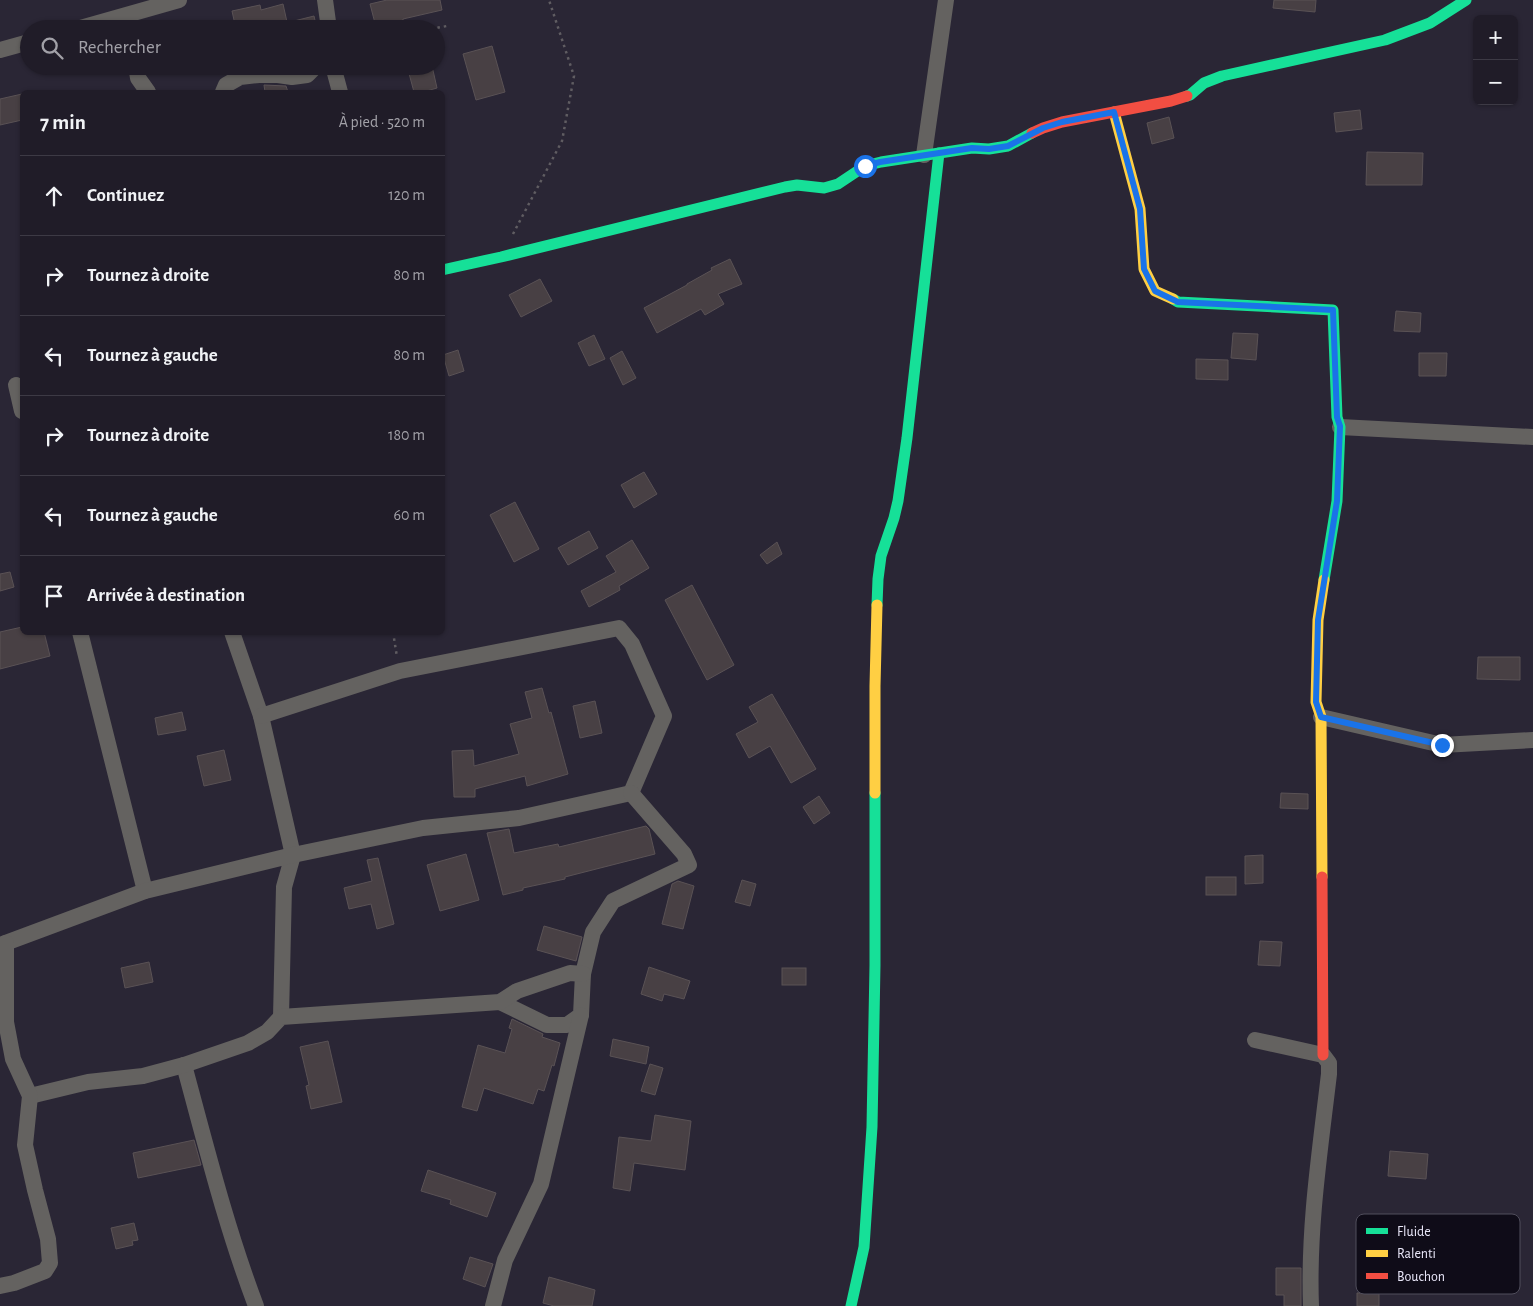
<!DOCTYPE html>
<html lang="fr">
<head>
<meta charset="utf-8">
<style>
  :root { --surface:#201c28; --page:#2d2934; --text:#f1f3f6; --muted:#a2a1a8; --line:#3d3a45 }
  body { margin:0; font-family:"Alegreya Sans",sans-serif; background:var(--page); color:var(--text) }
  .controls { position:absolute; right:15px; top:15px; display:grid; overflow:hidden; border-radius:8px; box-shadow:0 1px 4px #0004 }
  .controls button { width:45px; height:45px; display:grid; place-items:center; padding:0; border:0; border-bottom:1px solid var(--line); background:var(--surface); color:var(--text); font:25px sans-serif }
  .stop { position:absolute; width:15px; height:15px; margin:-11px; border:4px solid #1a73e8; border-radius:50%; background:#fff }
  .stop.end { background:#1a73e8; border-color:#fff; box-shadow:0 1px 5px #0008 }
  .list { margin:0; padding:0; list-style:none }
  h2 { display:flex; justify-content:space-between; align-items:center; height:65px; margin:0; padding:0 20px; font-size:21px }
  h2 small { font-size:16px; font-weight:400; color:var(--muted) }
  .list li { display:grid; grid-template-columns:32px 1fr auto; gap:15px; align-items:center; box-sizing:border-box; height:80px; padding:0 20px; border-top:1px solid var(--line) }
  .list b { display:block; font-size:19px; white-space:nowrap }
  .list em { font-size:16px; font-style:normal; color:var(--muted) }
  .icon { flex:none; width:28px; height:28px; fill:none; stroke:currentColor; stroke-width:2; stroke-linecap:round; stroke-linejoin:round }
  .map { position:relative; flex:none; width:1533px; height:1306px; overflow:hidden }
  .search { position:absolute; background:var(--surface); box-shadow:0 1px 4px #0004; left:20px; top:20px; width:425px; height:55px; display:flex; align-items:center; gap:12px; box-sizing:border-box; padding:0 18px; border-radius:28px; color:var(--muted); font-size:19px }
  .panel { position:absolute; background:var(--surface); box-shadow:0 1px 4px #0004; left:20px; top:90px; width:425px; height:545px; border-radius:8px }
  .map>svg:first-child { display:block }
  .building { fill:#484044; stroke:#5a5255 }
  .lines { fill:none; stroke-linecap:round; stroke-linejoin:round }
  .path { stroke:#605d62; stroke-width:2.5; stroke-dasharray:2.5 4; stroke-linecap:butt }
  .street { stroke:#646260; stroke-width:16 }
  .fast { stroke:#16e098; stroke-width:11 }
  .slow { stroke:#ffcf43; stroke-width:11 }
  .jam { stroke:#f24e42; stroke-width:11 }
  .route { stroke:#1a73e8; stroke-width:6 }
  .key { fill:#0f0c18; stroke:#504e5c; stroke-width:1 }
  .key-label { font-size:14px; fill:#e9e7f9 }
</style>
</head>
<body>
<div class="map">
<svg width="1533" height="1306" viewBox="0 0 1533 1306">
  <rect width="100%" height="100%" fill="#2a2635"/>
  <!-- building -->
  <g class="building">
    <path d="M387,0h53l2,10 -39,9v1l-27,7 -6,-23z"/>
    <path d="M1274,0h42l-1,12 -42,-4z"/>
    <path d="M283,4l4,18 -29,7h-22l-4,-18 28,-6 1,5z"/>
    <path d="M314,16l3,13h-35v-5z"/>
    <path d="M492,46l13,46 -29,8 -13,-46z"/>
    <path d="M407,66h25l5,22 -14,4h-9z"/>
    <path d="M264,85l22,1 2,6h-23z"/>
    <path d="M22,94v26l-22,5v-26z"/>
    <path d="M1360,110l2,19 -26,3 -2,-19z"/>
    <path d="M1169,117l5,21 -22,6 -5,-21z"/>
    <path d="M1367,152l56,1 -1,32h-56z"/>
    <path d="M730,259l12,25 -24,10 6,10 -19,11 -4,-6 -44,24 -13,-25 43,-23v-1l25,-14 -1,-2z"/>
    <path d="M540,279l12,22 -31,16 -12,-22z"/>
    <path d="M1396,311l25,2 -1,19 -26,-1z"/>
    <path d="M1233,333l25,1 -2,26 -25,-2z"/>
    <path d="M594,335l11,24 -16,7 -11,-23z"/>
    <path d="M458,350l6,21 -15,5 -6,-21z"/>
    <path d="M622,351l14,27 -13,7 -13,-27z"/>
    <path d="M1419,353h28l-1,23h-27z"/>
    <path d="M1196,359l32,1v20l-32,-1z"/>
    <path d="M644,472l13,22 -23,14 -13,-23z"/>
    <path d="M515,502l24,47 -25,13 -24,-47z"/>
    <path d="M589,531l9,17 -30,17 -10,-17z"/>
    <path d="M632,540l17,28 -30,18 1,4 -31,17 -8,-16 35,-19 -10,-16z"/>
    <path d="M777,542l5,12 -15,10 -7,-9z"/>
    <path d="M10,572l4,15 -14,4v-17z"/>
    <path d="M692,585l42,80 -27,15 -42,-80z"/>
    <path d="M22,627v5h22l6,24 -50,13v-37z"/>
    <path d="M1478,657h42v23l-43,-1z"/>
    <path d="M542,688l7,25 2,-1 17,62 -41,12 -2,-10 -50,13v8h-21l-2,-46 21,-1 1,16 45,-12 -9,-30 22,-6 -7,-26z"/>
    <path d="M772,694l44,75 -25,14 -21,-37 -21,12 -13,-24 22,-12 -9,-15z"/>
    <path d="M595,701l7,32 -22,5 -7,-32z"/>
    <path d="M182,712l4,18 -28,5 -3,-17z"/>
    <path d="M224,750l7,30 -27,6 -7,-30z"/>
    <path d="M1281,793l27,1v15l-28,-1z"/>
    <path d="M819,796l11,17 -16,11 -11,-17z"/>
    <path d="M646,826l3,3 6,25 -90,23v2l-42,9v2l-20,5 -16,-62 22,-4 5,24 44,-9 1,3z"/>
    <path d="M466,854l13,46 -39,11 -13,-46z"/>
    <path d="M1263,855v28l-18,1v-28z"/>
    <path d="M378,858l16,66 -17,5 -6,-25 -22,5 -5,-21 28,-7 -5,-21z"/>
    <rect x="1206" y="877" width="30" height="18"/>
    <path d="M742,880l14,4 -6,22 -15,-4z"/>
    <path d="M678,881l16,5 -11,43 -21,-5 10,-40z"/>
    <path d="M544,926l38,11 -6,24 -39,-11z"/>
    <path d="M1260,941l22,1 -2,24 -22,-1z"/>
    <path d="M149,962l4,20 -28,6 -4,-20z"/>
    <path d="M649,967l41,14 -6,18 -20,-5 -2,7 -21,-7z"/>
    <rect x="782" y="968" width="24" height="17"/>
    <path d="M512,1019l31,15 -1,3 18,6 -6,23 -2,-1 -8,26 -6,-2 -5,15 -49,-16 -7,23 -15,-4 16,-62 27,8 7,-24 -3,-1z"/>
    <path d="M613,1039l36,8 -3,17 -36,-8z"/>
    <path d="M328,1041l14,61 -31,7 -5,-23 3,-1 -9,-38z"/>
    <path d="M650,1064l13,4 -8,27 -14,-4z"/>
    <path d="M655,1115l36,6 -6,49 -51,-7 -4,28 -17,-3 6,-51 32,4z"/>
    <path d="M194,1140l7,25 -63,13 -5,-25z"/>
    <path d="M1390,1151l38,3 -2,25 -38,-3z"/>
    <path d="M428,1170l68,23 -9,24 -37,-13 1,-4 -30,-9z"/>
    <path d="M134,1223l4,17 -6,1 1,4 -17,4 -5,-21z"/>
    <path d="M470,1257l23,7 -8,23 -22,-8z"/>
    <path d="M1276,1268h25v38h-17v-11h-8z"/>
    <path d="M549,1277l46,13 -3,16h-38l-11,-3z"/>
    <path d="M1379,1292v14h-22v-13z"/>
  </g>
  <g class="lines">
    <!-- path -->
    <g class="path">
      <path d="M431,29l16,-3"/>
      <path d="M513,234l49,-93 12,-65 -25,-76"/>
      <path d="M393,632l4,25"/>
    </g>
    <!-- street -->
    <g class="street">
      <path d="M325,0l4,29"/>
      <path d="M77,29l102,-29"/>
      <path d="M0,50l29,-8"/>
      <path d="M136,66l2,12 10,14"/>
      <path d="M333,66l7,26"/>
      <path d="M223,92l3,-7 14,-8 19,-2h19l14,2 15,-2 9,-9"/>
      <path d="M924,155l22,-155"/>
      <path d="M16,385l6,26"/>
      <path d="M1340,427l193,10"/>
      <path d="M80,632l65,259"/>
      <path d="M232,632l29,84 32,139 -9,32 -3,130"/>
      <path d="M261,716l139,-45 219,-43 13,16 32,72 -33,77"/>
      <path d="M1321,717l121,28 91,-5"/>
      <path d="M0,945l145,-54 148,-36 130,-27 96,-10 112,-25"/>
      <path d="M500,1002l47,23h20l14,-10 2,-41 10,-42 20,-31 76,-36 -5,-11 -53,-61"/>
      <path d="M1255,1040l68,15 6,8v11c-9,77 -21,154 -18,232"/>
      <path d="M184,1065c22,81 42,162 72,241"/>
      <path d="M30,1096l58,-14 55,-6 41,-11 64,-22 19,-11 14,-15 219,-15 17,-11 53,-18 13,1"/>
      <path d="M0,1286l14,-3 31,-12 5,-8 -2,-24 -13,-49 -10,-45 5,-49 -17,-37 -7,-37v-79"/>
      <path d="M493,1306l12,-46 36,-76 40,-169"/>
    </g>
    <!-- fast -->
    <g class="fast">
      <path d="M1187,96l3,-1 14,-12 18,-7 163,-36 45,-17 36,-23"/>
      <path d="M442,270l59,-13 284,-70 12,-2 27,3 14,-4 27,-18 16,-4 91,-14 17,1 19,-3 24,-13"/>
      <path d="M1173,299l5,3 155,8 4,107 3,10 -3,74 -13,79"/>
      <path d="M877,605l1,-26 3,-23 13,-38 4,-17 9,-63 32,-285"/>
      <path d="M851,1306l13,-59 8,-120 3,-162v-172"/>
    </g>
    <!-- slow -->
    <g class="slow">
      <path d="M1114,112l26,97 4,60 11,22 18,8"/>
      <path d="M875,793v-107l2,-81"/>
      <path d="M1322,877l-1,-160 -5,-15 2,-82 6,-40"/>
    </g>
    <!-- jam -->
    <g class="jam">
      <path d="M1032,133l11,-5 19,-6 109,-21 16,-5"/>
      <path d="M1322,877l1,178"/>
    </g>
  </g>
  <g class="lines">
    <!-- route -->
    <path class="route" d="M865,166l15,-4 92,-14 17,1 19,-3 35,-18 19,-6 52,-10 26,97 4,60 11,22 23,11 155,8 4,107 3,9 -3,75 -19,119 -2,82 5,15 121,28"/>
  </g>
  <!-- legend -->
  <rect x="1356" y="1214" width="164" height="80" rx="8" class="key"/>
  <rect x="1366" y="1228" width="22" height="6" fill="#16e098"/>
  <rect x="1366" y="1250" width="22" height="7" fill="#ffcf43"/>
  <rect x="1366" y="1273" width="22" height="6" fill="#f24e42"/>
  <g class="key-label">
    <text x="1397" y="1236">Fluide</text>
    <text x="1397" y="1258">Ralenti</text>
    <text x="1397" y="1281">Bouchon</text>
  </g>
</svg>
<div class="controls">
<button>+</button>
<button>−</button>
</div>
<div class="stop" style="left:865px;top:166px"></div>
<div class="stop end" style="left:1442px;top:745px"></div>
<div class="search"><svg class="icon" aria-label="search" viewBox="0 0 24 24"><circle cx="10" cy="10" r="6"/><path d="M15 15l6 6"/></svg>Rechercher</div>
<section class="panel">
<h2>7 min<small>À pied · 520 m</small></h2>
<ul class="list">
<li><svg class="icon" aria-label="ahead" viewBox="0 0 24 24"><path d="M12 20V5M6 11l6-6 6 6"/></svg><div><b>Continuez</b></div><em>120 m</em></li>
<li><svg class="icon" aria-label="right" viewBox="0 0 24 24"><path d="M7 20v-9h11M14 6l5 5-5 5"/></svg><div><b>Tournez à droite</b></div><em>80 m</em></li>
<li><svg class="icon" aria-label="left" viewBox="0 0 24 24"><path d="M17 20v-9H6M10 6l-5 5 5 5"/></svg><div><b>Tournez à gauche</b></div><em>80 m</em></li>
<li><svg class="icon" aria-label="right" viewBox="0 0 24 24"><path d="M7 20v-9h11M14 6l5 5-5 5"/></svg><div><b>Tournez à droite</b></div><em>180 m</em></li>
<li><svg class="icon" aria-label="left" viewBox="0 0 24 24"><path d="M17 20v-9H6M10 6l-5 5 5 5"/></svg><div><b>Tournez à gauche</b></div><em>60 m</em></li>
<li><svg class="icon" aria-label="arrive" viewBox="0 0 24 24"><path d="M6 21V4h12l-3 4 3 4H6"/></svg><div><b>Arrivée à destination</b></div></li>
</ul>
</section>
</div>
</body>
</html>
